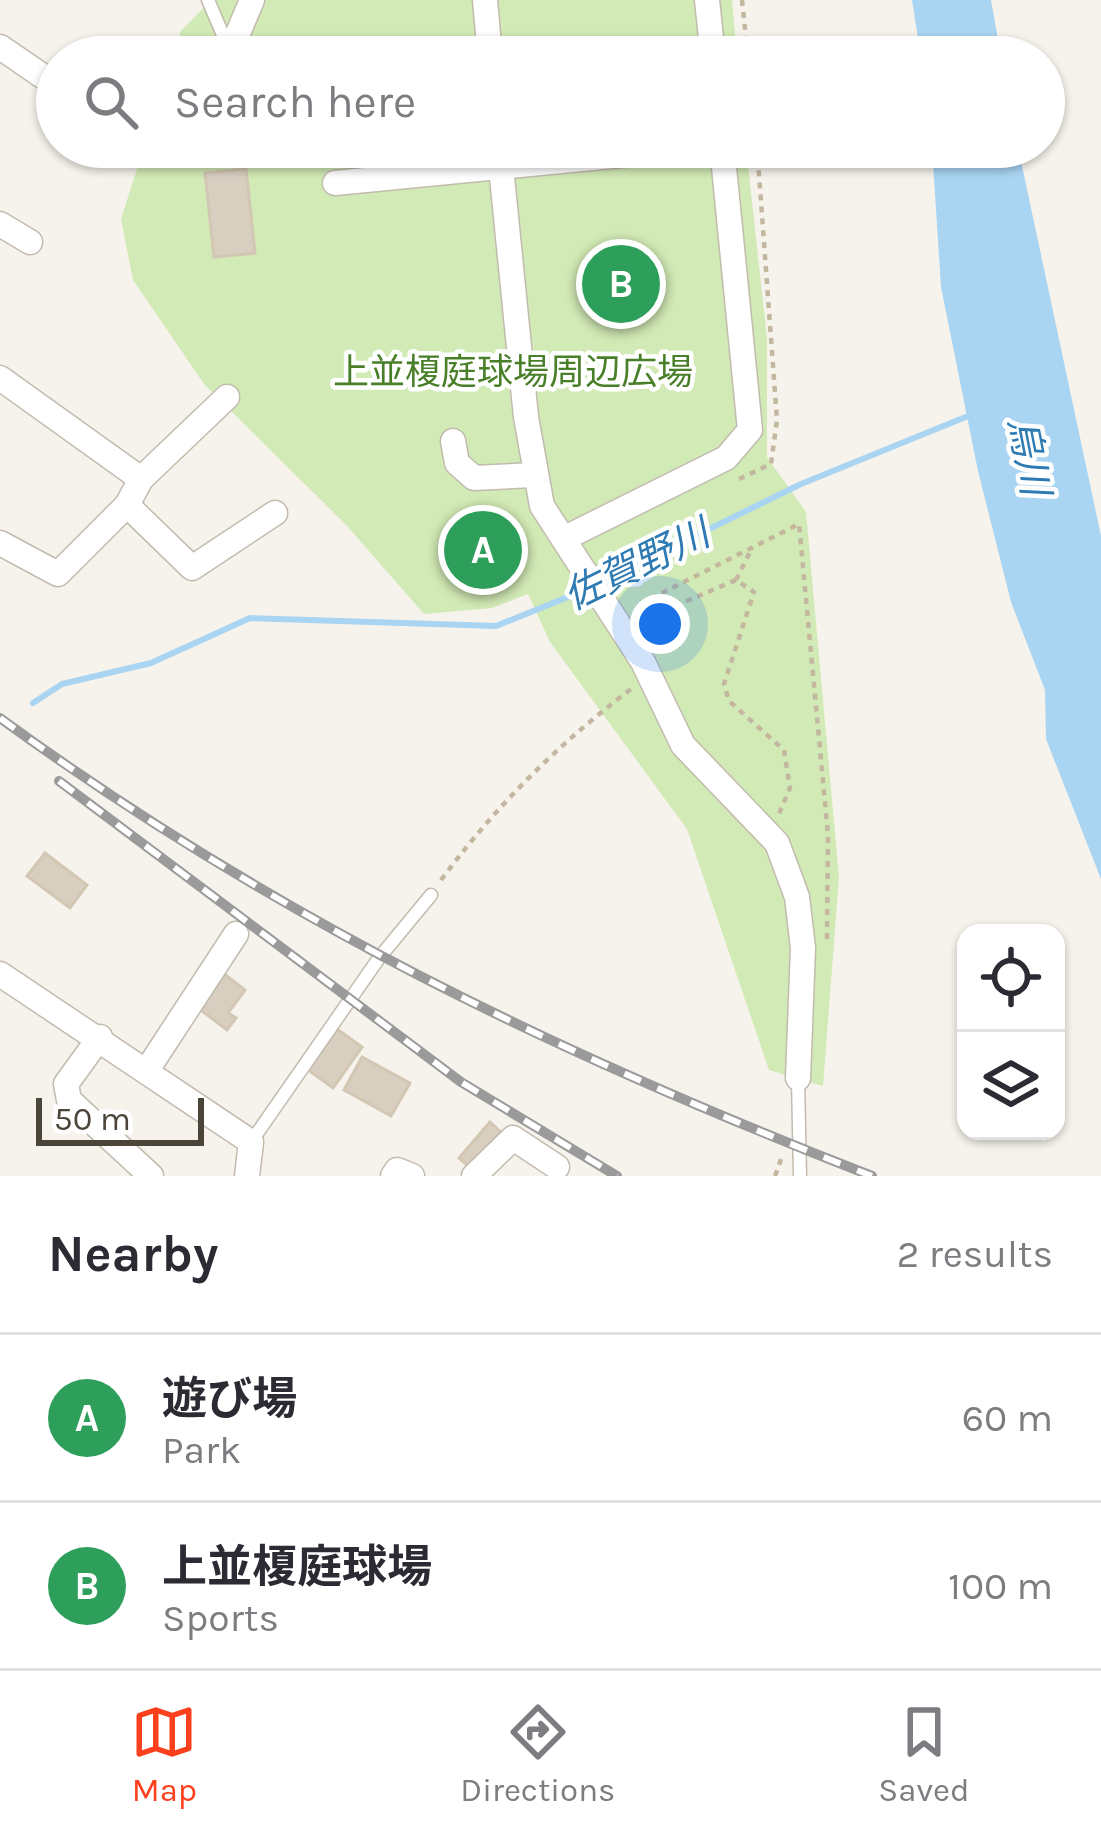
<!DOCTYPE html>
<html lang="en">
<head>
<meta charset="utf-8">
<style>
  :root { --surface:#fff; --page:#f7f7f7; --text:#2b2b33; --muted:#7c7c81; --line:#e1e1e2; --accent:#fc3f1d }
  body { margin:0; font-family:Karla,"Noto Sans JP",sans-serif; background:var(--page); color:var(--text) }
  .controls { position:absolute; right:36px; bottom:36px; display:grid; overflow:hidden; border-radius:24px; box-shadow:0 3px 9px #0004 }
  .controls button { width:108px; height:108px; display:grid; place-items:center; padding:0; border:0; border-bottom:3px solid var(--line); background:var(--surface); color:var(--text); font:60px sans-serif }
  .scale { position:absolute; left:36px; bottom:30px; width:168px; box-sizing:border-box; padding-left:12px; border:6px solid #4b4439; border-top:0; font-size:33px; line-height:42px; white-space:nowrap; color:#4b4439; -webkit-text-stroke:9px #fff; paint-order:stroke }
  .you { position:absolute; left:660px; top:624px; width:42px; height:42px; margin:-30px; border:9px solid #fff; border-radius:50%; background:#1a73e8; box-shadow:0 0 0 18px #1a73e833 }
  .badge { display:grid; place-items:center; width:78px; height:78px; border-radius:50%; background:var(--accent); color:#fff; font-size:39px; font-weight:700 }
  .pin { position:absolute; translate:-50% -50%; border:6px solid #fff; box-shadow:0 3px 12px #0006 }
  .list { margin:0; padding:0; list-style:none }
  h2 { display:flex; justify-content:space-between; align-items:center; height:156px; margin:0; padding:0 48px; font-size:51px }
  h2 small { font-size:39px; font-weight:400; color:var(--muted) }
  .list li { display:grid; grid-template-columns:78px 1fr auto; gap:36px; align-items:center; box-sizing:border-box; height:168px; padding:0 48px; border-top:3px solid var(--line) }
  .list b { display:block; font-size:45px; white-space:nowrap }
  .list p { margin:0; font-size:39px; white-space:nowrap; color:var(--muted) }
  .list em { font-size:39px; font-style:normal; color:var(--muted) }
  .icon { flex:none; width:66px; height:66px; fill:none; stroke:currentColor; stroke-width:2; stroke-linecap:round; stroke-linejoin:round }
  .map { position:relative; flex:none; width:1101px; height:1176px; overflow:hidden }
  .search { position:absolute; background:var(--surface); box-shadow:0 3px 9px #0004; left:36px; right:36px; top:36px; height:132px; display:flex; align-items:center; gap:30px; box-sizing:border-box; padding:0 42px; border-radius:66px; color:var(--muted); font-size:45px }
  .sheet { height:492px; background:var(--surface) }
  nav { display:flex; justify-content:space-around; align-items:center; box-sizing:border-box; height:168px; border-top:3px solid var(--line); background:var(--surface); font-size:33px; color:var(--muted) }
  nav a { display:grid; justify-items:center; gap:6px }
  nav .on { color:var(--accent) }
  .map>svg:first-child { display:block }
  .green { fill:#d2eab5 }
  .water { fill:#a9d4f2 }
  .lines { fill:none; stroke-linecap:round; stroke-linejoin:round }
  .stream { stroke:#a9d4f2; stroke-width:6 }
  .building { fill:#d8cfc1; stroke:#d3c7b4; stroke-width:3 }
  .lane-casing { stroke:#c2bbae; stroke-width:15 }
  .street-casing { stroke:#c2bbae; stroke-width:27 }
  .path { stroke:#c4b79f; stroke-width:4.5; stroke-dasharray:6 6; stroke-linecap:butt }
  .lane { stroke:#fff; stroke-width:12 }
  .street { stroke:#fff; stroke-width:24 }
  .rail-casing { stroke:#9a9a9a; stroke-width:10 }
  .rail { stroke:#fff; stroke-width:6; stroke-dasharray:18; stroke-linecap:butt }
  .labels { text-anchor:middle; stroke-width:9; stroke-linejoin:round; paint-order:stroke }
  .park-label { font-size:36px; fill:#4a7f2a; stroke:#fff }
  .water-label { font-size:39px; font-style:italic; fill:#2e7ab2; stroke:#fff }
</style>
</head>
<body>
<div class="map">
<svg width="1101" height="1176" viewBox="0 0 1101 1176">
  <rect width="100%" height="100%" fill="#f6f3ec"/>
  <!-- green -->
  <g class="green">
    <path d="M211,0h521l5,57h-564l8,-26z"/>
    <path d="M144,147h602l21,191v119l39,55 33,365 -16,209 -54,-16 -82,-241 -137,-187 -22,-48 -36,14 -68,6 -77,-88 -143,-142 -71,-104 -12,-61z"/>
  </g>
  <!-- water -->
  <g class="water">
    <path d="M912,0h79l10,57h-80z"/>
    <path d="M932,147h86l83,389v343l-55,-140 -1,-49 -34,-88 -33,-131 -37,-184z"/>
  </g>
  <g class="lines">
    <!-- stream -->
    <g class="stream">
      <path d="M597,584l204,-100 172,-70"/>
      <path d="M33,703l29,-19 89,-21 99,-45 246,8 89,-36"/>
    </g>
  </g>
  <!-- building -->
  <g class="building">
    <path d="M246,169l9,84 -41,4 -9,-84z"/>
    <path d="M45,853l42,32 -17,23 -43,-32z"/>
    <path d="M219,970l26,20 -17,23 8,5 -9,12 -34,-26z"/>
    <path d="M337,1029l25,18 -29,41 -25,-18z"/>
    <path d="M362,1057l48,26 -19,33 -47,-26z"/>
    <path d="M490,1122l15,14 -31,35 -15,-13z"/>
  </g>
  <g class="lines">
    <!-- lane casing -->
    <g class="lane-casing">
      <g id="lane">
        <path d="M208,0l21,49"/>
        <path d="M798,1078l2,98"/>
        <path d="M251,1142l128,-184 52,-63"/>
      </g>
    </g>
    <!-- street casing -->
    <g class="street-casing">
      <g id="street">
        <path d="M485,0l5,57"/>
        <path d="M707,0l6,57"/>
        <path d="M0,47l57,39"/>
        <path d="M230,52l22,-52"/>
        <path d="M499,147l27,270 16,89 101,156 40,83 94,98 20,54 6,51 -5,130"/>
        <path d="M335,183l339,-33"/>
        <path d="M0,224l30,18"/>
        <path d="M0,378l141,101"/>
        <path d="M453,441l4,22 17,15 59,-3"/>
        <path d="M127,505l65,63 83,-55"/>
        <path d="M565,538l161,-80 24,-28 -28,-283"/>
        <path d="M0,543l58,31 69,-69 14,-26 86,-82"/>
        <path d="M0,974l251,168 -4,34"/>
        <path d="M100,1037l-34,47 3,16 82,76"/>
        <path d="M147,1070l89,-136"/>
        <path d="M393,1176l4,-6 15,6"/>
        <path d="M474,1176l39,-38 44,29"/>
      </g>
    </g>
    <!-- path -->
    <g class="path">
      <path d="M742,0l6,57"/>
      <path d="M739,479l32,-15 6,-44 -20,-273"/>
      <path d="M736,580l16,-32"/>
      <path d="M659,609l-7,-11 147,-74 29,311 -1,104"/>
      <path d="M642,620l94,-40 18,12 -30,92 5,17 55,49 6,38 -12,28"/>
      <path d="M441,880c56,-75 115,-134 190,-191"/>
      <path d="M775,1176l6,-17"/>
    </g>
    <!-- lane -->
    <use href="#lane" class="lane"/>
    <!-- street -->
    <use href="#street" class="street"/>
    <!-- rail casing -->
    <g class="rail-casing">
      <g id="rail">
        <path d="M0,718c276,201 555,335 872,458"/>
        <path d="M59,781l402,301 156,94"/>
      </g>
    </g>
    <!-- rail -->
    <use href="#rail" class="rail"/>
  </g>
  <g class="labels">
    <!-- park labels -->
    <g class="park-label">
      <text x="513" y="384">上並榎庭球場周辺広場</text>
    </g>
    <!-- water labels -->
    <g class="water-label">
      <text transform="translate(1030 456) rotate(79)" y="14">烏川</text>
      <text transform="translate(636 564) rotate(-26)" y="14">佐賀野川</text>
    </g>
  </g>
</svg>
<div class="controls">
<button><svg class="icon" aria-label="locate" viewBox="0 0 24 24"><circle cx="12" cy="12" r="6"/><path d="M12 2v4M12 18v4M2 12h4M18 12h4"/></svg></button>
<button><svg class="icon" aria-label="layers" viewBox="0 0 24 24"><path d="M12 4l9 5-9 5-9-5zM3 14l9 5 9-5"/></svg></button>
</div>
<div class="scale">50 m</div>
<div class="you"></div>
<div class="pin badge" style="left:483px;top:550px;background:#2e9e5b">A</div>
<div class="pin badge" style="left:621px;top:284px;background:#2e9e5b">B</div>
<div class="search"><svg class="icon" aria-label="search" viewBox="0 0 24 24"><circle cx="10" cy="10" r="6"/><path d="M15 15l6 6"/></svg>Search here</div>
</div>
<section class="sheet">
<h2>Nearby<small>2 results</small></h2>
<ul class="list">
<li><span class="badge" style="background:#2e9e5b">A</span><div><b>遊び場</b><p>Park</p></div><em>60 m</em></li>
<li><span class="badge" style="background:#2e9e5b">B</span><div><b>上並榎庭球場</b><p>Sports</p></div><em>100 m</em></li>
</ul>
</section>
<nav>
<a class="on"><svg class="icon" aria-label="map" viewBox="0 0 24 24"><path d="M3 6l6-2 6 2 6-2v14l-6 2-6-2-6 2zM9 4v14M15 6v14"/></svg>Map</a>
<a><svg class="icon" aria-label="directions" viewBox="0 0 24 24"><path d="M12 3l9 9-9 9-9-9zM9 14v-3h6M13 9l2 2-2 2"/></svg>Directions</a>
<a><svg class="icon" aria-label="saved" viewBox="0 0 24 24"><path d="M7 4h10v16l-5-4-5 4z"/></svg>Saved</a>
</nav>
</body>
</html>
